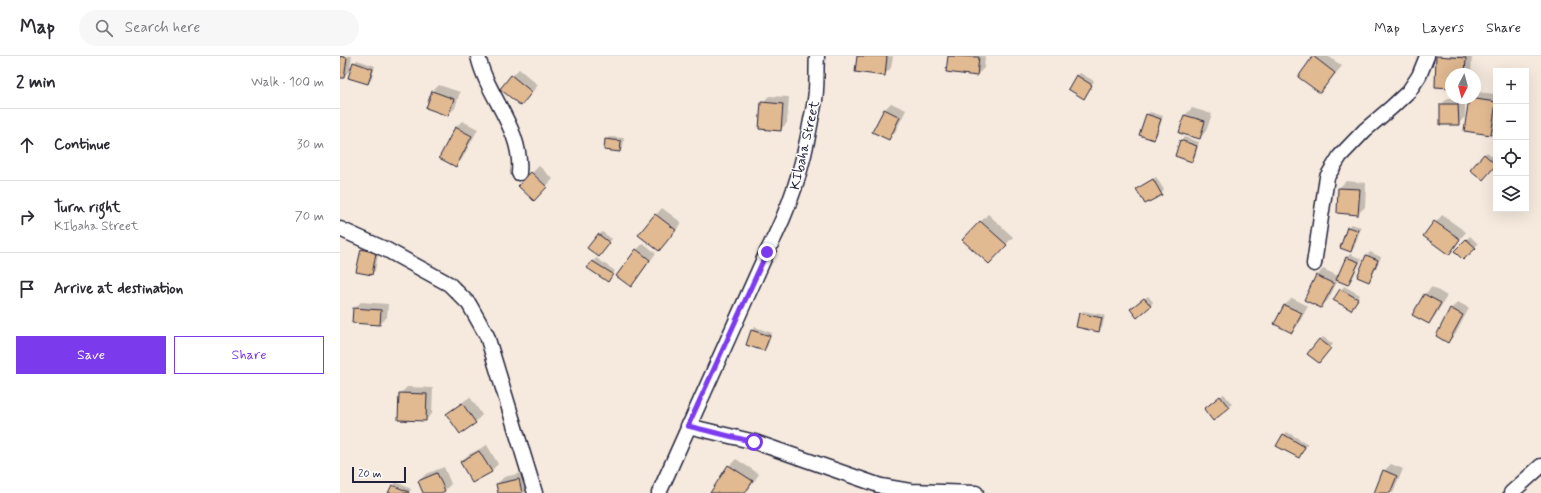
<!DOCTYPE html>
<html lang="en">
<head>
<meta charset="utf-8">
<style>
  :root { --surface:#fff; --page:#f7f7f7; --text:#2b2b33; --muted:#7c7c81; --line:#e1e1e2; --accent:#7c3aed }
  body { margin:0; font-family:Mynerve,sans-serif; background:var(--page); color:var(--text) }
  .controls { position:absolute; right:12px; top:12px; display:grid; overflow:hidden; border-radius:0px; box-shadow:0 4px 16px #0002 }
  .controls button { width:36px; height:36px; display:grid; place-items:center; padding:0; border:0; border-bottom:1px solid var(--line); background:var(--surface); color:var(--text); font:20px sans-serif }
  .compass { position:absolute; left:1105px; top:12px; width:36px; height:36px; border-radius:50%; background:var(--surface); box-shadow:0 4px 16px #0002; rotate:186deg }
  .scale { position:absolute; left:12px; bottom:10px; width:54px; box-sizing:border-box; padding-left:4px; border:2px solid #22223b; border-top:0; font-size:11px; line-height:14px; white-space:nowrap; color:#22223b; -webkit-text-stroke:3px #fff; paint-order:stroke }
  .stop { position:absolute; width:12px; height:12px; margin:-9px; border:3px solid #7c3aed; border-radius:50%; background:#fff }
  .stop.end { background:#7c3aed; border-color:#fff; box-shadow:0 1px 4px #0008 }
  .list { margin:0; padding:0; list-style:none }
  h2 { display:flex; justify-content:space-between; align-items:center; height:52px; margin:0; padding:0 16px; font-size:17px }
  h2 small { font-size:13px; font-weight:400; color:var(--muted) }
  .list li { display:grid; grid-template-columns:26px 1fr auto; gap:12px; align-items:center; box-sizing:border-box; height:72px; padding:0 16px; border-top:1px solid var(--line) }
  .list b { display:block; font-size:15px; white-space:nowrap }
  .list p { margin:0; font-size:13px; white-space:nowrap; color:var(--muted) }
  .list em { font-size:13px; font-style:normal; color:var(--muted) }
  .actions { display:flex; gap:8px; padding:12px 16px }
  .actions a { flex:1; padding:9px 0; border:1px solid var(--accent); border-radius:0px; text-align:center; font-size:14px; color:var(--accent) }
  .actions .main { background:var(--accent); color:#fff }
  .icon { flex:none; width:22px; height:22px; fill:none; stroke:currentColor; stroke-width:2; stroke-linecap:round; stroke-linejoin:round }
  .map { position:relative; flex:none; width:1201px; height:437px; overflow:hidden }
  header { display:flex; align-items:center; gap:24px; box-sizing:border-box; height:56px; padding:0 20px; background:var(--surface); border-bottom:1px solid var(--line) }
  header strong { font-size:19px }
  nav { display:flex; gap:22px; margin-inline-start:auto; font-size:14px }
  .search { width:280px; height:36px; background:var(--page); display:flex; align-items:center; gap:10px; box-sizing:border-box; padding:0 14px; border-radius:22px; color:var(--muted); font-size:15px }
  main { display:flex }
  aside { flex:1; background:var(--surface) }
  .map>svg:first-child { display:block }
  .shadow { fill:#0003 }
  .building { fill:#e2ba92; stroke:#22223b }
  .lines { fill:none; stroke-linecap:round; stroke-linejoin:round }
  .minor-casing { stroke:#22223b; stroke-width:17 }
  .minor { stroke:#fff; stroke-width:14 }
  .route { stroke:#7c3aed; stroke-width:5 }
  .labels { text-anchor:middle; stroke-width:3; stroke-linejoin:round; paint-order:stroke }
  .street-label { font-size:14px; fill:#22223b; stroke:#fff }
</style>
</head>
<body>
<header>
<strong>Map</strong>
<div class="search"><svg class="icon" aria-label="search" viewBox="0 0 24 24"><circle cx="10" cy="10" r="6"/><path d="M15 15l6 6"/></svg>Search here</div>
<nav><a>Map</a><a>Layers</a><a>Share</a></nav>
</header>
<main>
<aside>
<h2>2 min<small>Walk · 100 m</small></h2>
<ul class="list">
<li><svg class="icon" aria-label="ahead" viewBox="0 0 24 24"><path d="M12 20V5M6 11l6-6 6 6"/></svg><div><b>Continue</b></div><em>30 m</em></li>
<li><svg class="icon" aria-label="right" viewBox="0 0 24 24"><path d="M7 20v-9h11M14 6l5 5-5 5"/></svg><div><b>Turn right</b><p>KIbaha Street</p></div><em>70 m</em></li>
<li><svg class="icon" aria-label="arrive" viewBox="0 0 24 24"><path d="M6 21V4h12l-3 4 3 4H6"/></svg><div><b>Arrive at destination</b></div></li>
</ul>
<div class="actions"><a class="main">Save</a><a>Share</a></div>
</aside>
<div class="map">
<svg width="1201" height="437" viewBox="0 0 1201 437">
  <rect width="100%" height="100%" fill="#f6eade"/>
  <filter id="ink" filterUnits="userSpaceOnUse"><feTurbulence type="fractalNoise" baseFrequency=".025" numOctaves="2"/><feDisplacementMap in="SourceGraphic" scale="8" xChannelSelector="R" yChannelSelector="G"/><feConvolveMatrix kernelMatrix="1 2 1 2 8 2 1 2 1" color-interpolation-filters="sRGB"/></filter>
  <g filter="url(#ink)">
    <!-- shadow -->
    <g class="shadow">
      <path d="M0,0h12l-2,13h2l2,-6 3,-3 18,6 -4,14 -3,3 -17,-14 -8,8h-3z"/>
      <path d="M518,0h35l-2,12 -7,7z"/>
      <path d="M609,0h36l-1,12 -7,7 -30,-4z"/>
      <path d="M975,0h13l14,10 -22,26 -6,-35z"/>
      <path d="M1098,0h34l-1,18h-20v13z"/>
      <path d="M179,13l19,16 -17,20 -9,-29z"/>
      <path d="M740,17l14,8 -10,17 -8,-22z"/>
      <path d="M99,29l21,7 -5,16 -7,7 -16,-23z"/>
      <path d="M1136,36l20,2v35l-5,5 -21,-35 5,-1z"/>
      <path d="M429,40l20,1 -2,26 -7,7 -18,-27z"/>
      <path d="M1108,42h17v19l-7,7 -17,-19z"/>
      <path d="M551,47l15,7 -11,22 -7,7 -3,-30z"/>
      <path d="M852,52l20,6 -6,17 -6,7 -20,-5 5,-18z"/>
      <path d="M810,56l13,4 -6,19 -3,4 -7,-24z"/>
      <path d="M122,65l16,8 -16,30 -6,7 -1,-38z"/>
      <path d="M269,81l15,1 -1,10 -3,3 -14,-11z"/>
      <path d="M844,81l15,5 -4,15 -4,3 -10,-20z"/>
      <path d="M1147,96l9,7v5l-10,12 -2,-21z"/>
      <path d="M199,110l14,13 -13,14 -8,-20z"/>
      <path d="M816,121l8,13 -3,4 -24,-5z"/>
      <path d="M1006,125l20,2 -1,24 -7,7 -20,-2 1,-24z"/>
      <path d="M322,152l20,15 -23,27 -3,-35z"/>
      <path d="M648,158l25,23 -18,19 -31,-16z"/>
      <path d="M1102,159l24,17 -17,21 -24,-17z"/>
      <path d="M1011,168l10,3 -7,21 -3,3 -3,-24z"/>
      <path d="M262,176l10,7 -10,13 -3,-17z"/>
      <path d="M1130,180l8,8 -15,15 -8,-8z"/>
      <path d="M303,187l13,10 -19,26 -6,7 6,-36z"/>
      <path d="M25,190l14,4 -4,21 -4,3 -9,-24z"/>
      <path d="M1030,196l11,5 -9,20 -3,3 -2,-24z"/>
      <path d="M1010,198l12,5 -11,22 -3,3 -10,-4 -10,20 -7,7 -4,-31 6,-7 15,7 9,-19z"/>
      <path d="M256,202l19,13 -7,10 -20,-13z"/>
      <path d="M1004,230l16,9 -9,14 -17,-9z"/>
      <path d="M1092,231l15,9 -12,20 -6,7 -15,-8 11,-21z"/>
      <path d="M808,240l5,6 -3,4h-16z"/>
      <path d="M952,242l16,8 -10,19 -6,7 -16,-8 9,-19z"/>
      <path d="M21,246l27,2 -1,13 -7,7 -26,-15z"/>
      <path d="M1118,246l11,6 -14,27 -7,7 3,-33z"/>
      <path d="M743,255l22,4 -3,13 -3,3 -19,-17z"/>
      <path d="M415,271l17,6 -5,14 -3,3 -12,-20z"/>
      <path d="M983,281l10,7 -11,15 -2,-19z"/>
      <path d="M67,331l26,1 -1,26 -7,6 -25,-26z"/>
      <path d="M884,338l8,10 -19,15 -5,-13z"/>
      <path d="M130,341l12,18 -7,7 -28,-8 7,-6z"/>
      <path d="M947,376l21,12 -10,13 -15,-22z"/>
      <path d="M147,389l11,19 -7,7 -30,-9 7,-7z"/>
      <path d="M396,403l23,15 -13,19h-34l17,-27z"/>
      <path d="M1051,408l12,5 -10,24h-18l9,-22z"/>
      <path d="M104,411l7,17 -7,7 -6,2h-13l-6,-12 7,-7z"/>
      <path d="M186,416l3,16 -5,5h-25l-2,-9 7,-7z"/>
      <path d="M56,426l15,7 -2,4h-20z"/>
    </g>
    <!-- building -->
    <g class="building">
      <path d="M0,0l7,2 -3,20h-4z"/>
      <path d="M517,0h30l-2,20 -30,-4z"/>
      <path d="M608,0l31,1 -2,19 -31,-4z"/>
      <path d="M973,0l22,17 -15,20 -22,-16z"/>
      <path d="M1096,0l30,2 -1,16h-14v14l-16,-1z"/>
      <path d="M13,6l20,7 -5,15 -20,-6z"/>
      <path d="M171,19l21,17 -11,14 -21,-17z"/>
      <path d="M736,19l16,10 -8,14 -16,-10z"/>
      <path d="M92,35l22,8 -6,17 -22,-8z"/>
      <path d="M1129,42l27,4 -5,33 -27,-4z"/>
      <path d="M421,46l22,2 -2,27 -22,-2z"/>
      <path d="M1100,48h18l1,21h-19z"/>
      <path d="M544,53l16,8 -11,23 -17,-8z"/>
      <path d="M806,58l15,5 -7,21 -15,-5z"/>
      <path d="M844,59l21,6 -5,18 -21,-6z"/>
      <path d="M115,71l17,9 -16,31 -17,-9z"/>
      <path d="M265,83l16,2 -1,11 -16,-2z"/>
      <path d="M840,84l17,6 -5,16 -17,-6z"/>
      <path d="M1144,98l12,11 -13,15 -13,-10z"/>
      <path d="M191,116l16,15 -13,14 -16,-15z"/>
      <path d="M813,123l9,16 -17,9 -9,-15z"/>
      <path d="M998,132l22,1 -2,26 -21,-2z"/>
      <path d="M315,158l21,16 -17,21 -21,-16z"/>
      <path d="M640,165l27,24 -18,19 -27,-24z"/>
      <path d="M1094,165l26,18 -11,16 -26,-19z"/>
      <path d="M1007,171l11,3 -7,22 -11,-4z"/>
      <path d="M258,178l12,9 -11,14 -12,-9z"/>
      <path d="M1126,183l10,9 -13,12 -9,-9z"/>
      <path d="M21,193l15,4 -4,22 -16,-3z"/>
      <path d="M296,193l14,11 -19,27 -15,-11z"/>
      <path d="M1026,199l12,5 -9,22 -12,-5z"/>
      <path d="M1006,201l13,5 -11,23 -12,-5z"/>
      <path d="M252,205l21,13 -5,8 -21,-14z"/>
      <path d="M976,219l18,9 -13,24 -17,-8z"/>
      <path d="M1000,233l18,10 -7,11 -18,-10z"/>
      <path d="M1084,238l17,9 -12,21 -17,-9z"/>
      <path d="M804,242l7,8 -14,12 -7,-9z"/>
      <path d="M944,249l18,8 -10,20 -18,-9z"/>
      <path d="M13,252l28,2 -1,15 -28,-2z"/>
      <path d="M1110,252l13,7 -15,28 -12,-7z"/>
      <path d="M739,257l23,5 -3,14 -23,-5z"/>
      <path d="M411,274l19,6 -6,15 -18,-6z"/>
      <path d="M979,283l12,9 -12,15 -12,-9z"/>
      <path d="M59,337l28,1 -1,27 -28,-1z"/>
      <path d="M880,340l9,12 -16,13 -9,-12z"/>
      <path d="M122,347l14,20 -16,11 -14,-20z"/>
      <path d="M943,378l22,13 -6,11 -23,-12z"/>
      <path d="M139,395l13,21 -20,11 -12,-21z"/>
      <path d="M388,409l25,16 -8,12h-35z"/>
      <path d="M1043,414l14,6 -7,17h-16z"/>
      <path d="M97,417l8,18 -4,2h-18l-5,-12z"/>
      <path d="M179,423l3,14h-24l-2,-9z"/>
      <path d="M52,429l17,7 -1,1h-20z"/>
    </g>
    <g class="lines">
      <!-- minor casing -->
      <g class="minor-casing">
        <g id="minor">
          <path d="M138,0c9,41 45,73 41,117"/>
          <path d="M0,173l47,21 62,34 20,20 18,32 48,157"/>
          <path d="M974,208l13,-87 13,-21 25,-26 27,-23 17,-16 10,-15 8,-20"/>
          <path d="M348,370l67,16 126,44 29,5 66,2"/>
          <path d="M319,437l108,-241c23,-44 36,-84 44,-132 2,-10 5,-21 5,-31 1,-11 0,-22 1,-33"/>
          <path d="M1171,437l30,-27"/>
        </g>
      </g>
      <!-- minor -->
      <use href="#minor" class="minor"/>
    </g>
  </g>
  <g class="lines" filter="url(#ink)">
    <!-- route -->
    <path class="route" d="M414,386l-66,-16 79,-174"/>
  </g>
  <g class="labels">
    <!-- street labels -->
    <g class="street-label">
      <text transform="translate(464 89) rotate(-77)" y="5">KIbaha Street</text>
    </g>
  </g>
</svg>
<div class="controls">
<button>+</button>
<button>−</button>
<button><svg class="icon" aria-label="locate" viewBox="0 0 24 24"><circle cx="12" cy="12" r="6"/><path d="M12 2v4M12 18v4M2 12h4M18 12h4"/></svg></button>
<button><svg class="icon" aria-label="layers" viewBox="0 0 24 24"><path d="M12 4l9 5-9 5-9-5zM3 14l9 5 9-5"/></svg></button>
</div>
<svg class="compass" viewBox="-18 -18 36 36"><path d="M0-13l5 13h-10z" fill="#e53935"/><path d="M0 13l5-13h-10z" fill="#7c7c81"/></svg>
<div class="scale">20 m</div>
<div class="stop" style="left:414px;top:386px"></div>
<div class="stop end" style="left:427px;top:196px"></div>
</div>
</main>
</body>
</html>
